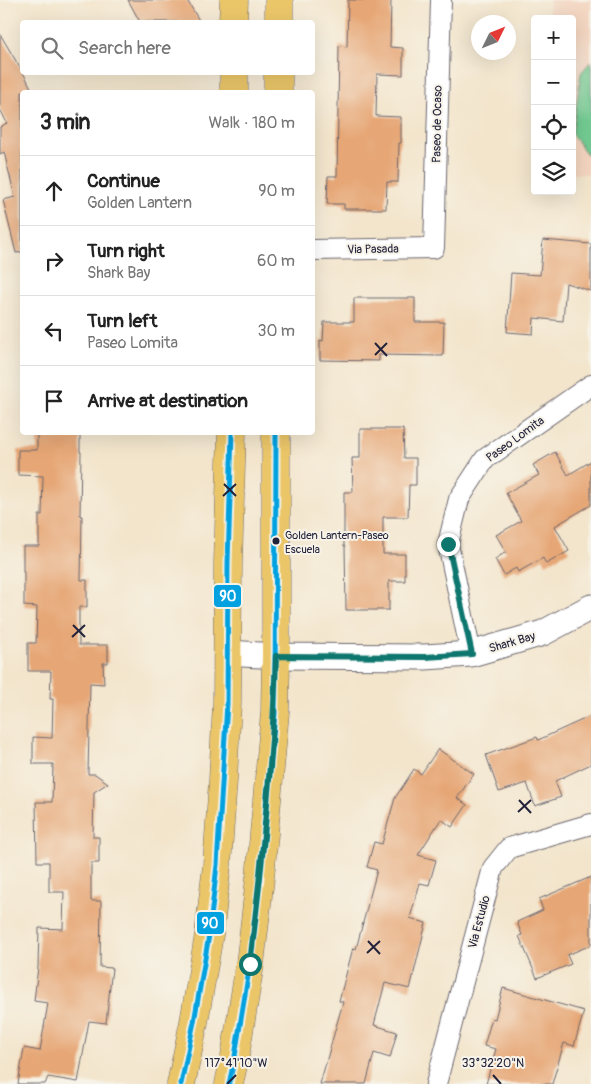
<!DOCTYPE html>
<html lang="en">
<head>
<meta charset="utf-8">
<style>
  :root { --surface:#fff; --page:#f6f6f6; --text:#222; --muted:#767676; --line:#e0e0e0 }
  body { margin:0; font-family:Pangolin,sans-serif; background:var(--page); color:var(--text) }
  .controls { position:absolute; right:15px; top:15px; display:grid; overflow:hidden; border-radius:5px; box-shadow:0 5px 20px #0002 }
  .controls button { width:45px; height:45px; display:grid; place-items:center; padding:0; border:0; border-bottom:1px solid var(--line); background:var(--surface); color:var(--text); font:25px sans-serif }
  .compass { position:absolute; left:471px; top:15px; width:45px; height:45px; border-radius:50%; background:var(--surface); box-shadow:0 5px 20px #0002; rotate:47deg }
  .stop { position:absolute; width:15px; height:15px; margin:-11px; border:4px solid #0f766e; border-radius:50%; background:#fff }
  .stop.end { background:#0f766e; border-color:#fff; box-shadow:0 1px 5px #0008 }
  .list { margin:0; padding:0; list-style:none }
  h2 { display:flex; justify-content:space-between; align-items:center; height:65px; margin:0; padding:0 20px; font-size:21px }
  h2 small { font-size:16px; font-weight:400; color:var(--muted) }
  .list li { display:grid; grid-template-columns:32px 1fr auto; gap:15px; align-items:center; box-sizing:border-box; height:70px; padding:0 20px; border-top:1px solid var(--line) }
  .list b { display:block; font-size:19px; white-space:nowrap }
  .list p { margin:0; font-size:16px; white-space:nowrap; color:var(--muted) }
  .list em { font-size:16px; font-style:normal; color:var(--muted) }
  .icon { flex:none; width:28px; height:28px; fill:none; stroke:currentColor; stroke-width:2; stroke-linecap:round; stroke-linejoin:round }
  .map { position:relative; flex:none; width:591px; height:1084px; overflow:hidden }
  .search { position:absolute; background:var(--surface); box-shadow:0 5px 20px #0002; left:20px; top:20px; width:295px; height:55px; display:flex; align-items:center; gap:12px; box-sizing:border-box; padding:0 18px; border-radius:5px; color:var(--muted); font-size:19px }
  .panel { position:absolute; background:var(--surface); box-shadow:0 5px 20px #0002; left:20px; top:90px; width:295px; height:345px; border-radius:5px }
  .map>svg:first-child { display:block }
  .built { fill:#f3d4bf }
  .green { fill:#72cb92; stroke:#4a7666 }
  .building { fill:#e6a675 }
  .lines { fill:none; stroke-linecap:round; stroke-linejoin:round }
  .minor-casing { stroke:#6b666e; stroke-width:22 }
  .tertiary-casing { stroke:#6b666e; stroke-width:27 }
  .primary-casing { stroke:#6b666e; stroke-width:29 }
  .minor { stroke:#fff; stroke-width:20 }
  .tertiary { stroke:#fff; stroke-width:25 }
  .primary { stroke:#ebc669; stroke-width:28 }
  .bus-1-casing { stroke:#f7f3e8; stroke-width:9 }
  .bus-1 { stroke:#03a1e0; stroke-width:5 }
  .route { stroke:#0f766e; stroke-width:6 }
  .ticks { fill:none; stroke:#22223b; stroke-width:2 }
  .bus-dot { fill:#22223b; stroke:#f7f3e8; stroke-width:2 }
  .labels { text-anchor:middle; stroke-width:4; stroke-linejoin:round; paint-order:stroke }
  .bus-label { font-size:11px; fill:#22223b; stroke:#f7f3e8; text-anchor:start }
  .street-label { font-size:12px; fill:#22223b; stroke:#f7f3e8 }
  .ticks-label { font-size:12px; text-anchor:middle; fill:#22223b; stroke:#f7f3e8; stroke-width:4; stroke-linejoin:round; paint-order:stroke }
  .line-badge { stroke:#f7f3e8; stroke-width:2 }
  .badge-label { font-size:14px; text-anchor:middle; font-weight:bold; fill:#fff }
</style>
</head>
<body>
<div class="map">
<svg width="591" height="1084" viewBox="0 0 591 1084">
  <rect width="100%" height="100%" fill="#f7f3e8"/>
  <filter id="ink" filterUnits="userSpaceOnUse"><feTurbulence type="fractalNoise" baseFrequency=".02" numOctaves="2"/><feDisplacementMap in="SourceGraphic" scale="10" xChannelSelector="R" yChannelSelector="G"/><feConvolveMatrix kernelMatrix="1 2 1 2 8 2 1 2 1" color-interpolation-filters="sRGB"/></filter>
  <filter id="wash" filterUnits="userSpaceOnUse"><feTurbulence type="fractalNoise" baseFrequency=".0096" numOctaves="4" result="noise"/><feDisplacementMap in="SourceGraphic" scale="20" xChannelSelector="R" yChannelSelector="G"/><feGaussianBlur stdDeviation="1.12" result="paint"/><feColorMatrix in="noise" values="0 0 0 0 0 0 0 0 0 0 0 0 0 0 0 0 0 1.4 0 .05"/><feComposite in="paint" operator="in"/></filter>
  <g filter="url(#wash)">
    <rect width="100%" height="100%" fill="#f3e5cc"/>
    <!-- built -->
    <path class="built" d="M550,0h41v174h-19v-155h-24z"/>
    <!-- green -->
    <path class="green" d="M591,61v93h-4l-15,-19 9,-62z"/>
    <g id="blocks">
      <!-- building -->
      <g class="building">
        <path d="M128,0h59l13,22h-60z"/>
        <path d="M348,0h43l-1,47 13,1v27l-26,-1 -1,42 25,1v26h-2l-1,39h-11l-1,27h-42v-5h-17l1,-28h9l2,-130 8,1z"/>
        <path d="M0,34l26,44 7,14h-11v160l-6,1 -13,-53 12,-3 -11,-45 -4,2v-27l7,-4 -7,-14z"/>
        <path d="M543,240l48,4v47l-25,-8 -3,38 -29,-3 -1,16 -26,-2 4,-59 29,2z"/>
        <path d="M354,298h61v24h29l-1,34 -64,-1v6l-59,-1v-20l3,1 1,-19h30z"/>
        <path d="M360,429h43l1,29h12v27h-7l-1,32h-25v37h22v27h-16v29h-43l-1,-64h-1v-54h9l-1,-34h8z"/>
        <path d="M37,432h43v20h1l-1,64h2l-1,64h6v27h-8v38h29v18h-5l1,21 -14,-1 -2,91h7l13,9 -14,9 -1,45h6v26h-8v38h10l-1,66 12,1 -6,55 -17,-2 -11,61 -30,-5 -3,7h-27l6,-36 16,3 8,-48 -14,-2 4,-34 1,-39 24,1 1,-37h-15v-30h-12l-1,-60h16l1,-38h-20v-27l19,1 1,-39h-3l1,-28h-23v-28h8l1,-36 -13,-1v-34h-1v-26h16v-31h3l1,-39 -25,-1v-25h19z"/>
        <path d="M555,452l13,23 23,-14v44l-36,21 14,25 -23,13 -3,-6 -25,14 -2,-4 -12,7 -9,-16 11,-7 -10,-17 25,-14 -15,-28 33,-18 -6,-10z"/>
        <path d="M591,716v48l-36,17 6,16 -26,9 -8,-23 -28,9 -13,-37 51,-18 1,3z"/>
        <path d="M438,749l36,25 -17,24 10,7 -15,22 -11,-8 -23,36 18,5 -7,25 -9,-2 -10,35 16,5 -16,66 -25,-6 -11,42 23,7 -7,26 -16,-5 -8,31h-46l23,-82 -4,-1 14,-53 3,1 21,-79 -10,-3 7,-25 8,2 13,-46 19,-29 7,5z"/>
        <path d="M591,877v68l-24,10 4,9 -34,14 -18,-42 3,-1 -5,-13 26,-12 -4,-11z"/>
        <path d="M503,988l81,23 -10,35 -10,-3 -12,41h-66l10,-35 -12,-3 8,-28 3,1z"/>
      </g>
    </g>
  </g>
  <g filter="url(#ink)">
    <use href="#blocks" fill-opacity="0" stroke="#6b666e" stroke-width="1"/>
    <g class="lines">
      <!-- minor casing -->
      <g class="minor-casing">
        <g id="minor">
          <path d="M312,250l122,-2 7,-248"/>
          <path d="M471,654l-23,-110 11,-45 26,-40 106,-74"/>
          <path d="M436,1084l57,-216 16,-20 82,-24"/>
        </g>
      </g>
      <!-- tertiary casing -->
      <g class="tertiary-casing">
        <path id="tertiary" d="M227,653l49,3 149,1 46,-3 72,-21 48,-26"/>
      </g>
      <!-- primary casing -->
      <g class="primary-casing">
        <g id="primary">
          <path d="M233,22l1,-22"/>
          <path d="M279,22v-22"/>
          <path d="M234,72v20"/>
          <path d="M278,92v-20"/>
          <path d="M181,1084l13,-62 15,-87 8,-70 6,-85 4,-77 1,-140 4,-131"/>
          <path d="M229,1084l6,-28 15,-92 10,-86 15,-166 1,-56v-224"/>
        </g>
      </g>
      <!-- minor -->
      <use href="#minor" class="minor"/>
      <!-- tertiary -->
      <use href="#tertiary" class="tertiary"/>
      <!-- primary -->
      <use href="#primary" class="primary"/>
      <!-- bus-1 casing -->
      <g class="bus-1-casing">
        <g id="bus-1">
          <path d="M181,1084l13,-62 15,-87 8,-70 10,-162 1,-140 4,-131"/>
          <path d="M229,1084l6,-28 15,-92 10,-86 15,-166 1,-280"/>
        </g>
      </g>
      <!-- bus-1 -->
      <use href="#bus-1" class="bus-1"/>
    </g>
  </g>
  <g class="lines" filter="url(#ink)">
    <!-- route -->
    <path class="route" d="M250,964c12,-102 23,-205 26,-308l149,1 47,-3 -24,-110"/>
  </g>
  <!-- ticks -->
  <path class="ticks" d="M375,343l12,13M375,355l12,-12M224,484l12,12M223,496l13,-12M73,625l12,12M72,637l13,-12M519,800l12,13M518,812l13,-12M368,941l12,13M367,953l13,-12M493,1075l8,9M227,1084l9,-9"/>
  <!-- markers -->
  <circle class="bus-dot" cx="276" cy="541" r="4.5"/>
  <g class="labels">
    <!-- bus labels -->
    <g class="bus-label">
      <text x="285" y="539">Golden Lantern-Paseo<tspan x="285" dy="14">Escuela</tspan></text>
    </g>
    <!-- street labels -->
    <g class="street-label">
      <text transform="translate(437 124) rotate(-89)" y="4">Paseo de Ocaso</text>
      <text transform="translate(373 249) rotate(-1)" y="4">Via Pasada</text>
      <text transform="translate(515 439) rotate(-36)" y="4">Paseo Lomita</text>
      <text transform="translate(512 642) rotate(-16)" y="4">Shark Bay</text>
      <text transform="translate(479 922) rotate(-75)" y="4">Via Estudio</text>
    </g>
  </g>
  <g class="ticks-label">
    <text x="493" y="1067">33°32'20"N</text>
    <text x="236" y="1067">117°41'10"W</text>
  </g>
  <g class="line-badge">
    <rect x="213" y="584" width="29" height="24" rx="5" fill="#03a1e0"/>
    <rect x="196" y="911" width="29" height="24" rx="5" fill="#03a1e0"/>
  </g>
  <g class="badge-label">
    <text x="228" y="601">90</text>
    <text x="210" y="928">90</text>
  </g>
</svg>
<div class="controls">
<button>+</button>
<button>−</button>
<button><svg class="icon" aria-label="locate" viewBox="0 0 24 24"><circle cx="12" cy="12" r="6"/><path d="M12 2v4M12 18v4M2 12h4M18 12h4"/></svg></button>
<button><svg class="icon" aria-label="layers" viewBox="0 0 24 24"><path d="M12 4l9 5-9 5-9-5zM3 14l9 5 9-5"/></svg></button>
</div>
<svg class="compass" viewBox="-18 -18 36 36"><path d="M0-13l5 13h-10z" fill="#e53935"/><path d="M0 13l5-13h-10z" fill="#767676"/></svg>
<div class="stop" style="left:250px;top:964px"></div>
<div class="stop end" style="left:448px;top:544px"></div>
<div class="search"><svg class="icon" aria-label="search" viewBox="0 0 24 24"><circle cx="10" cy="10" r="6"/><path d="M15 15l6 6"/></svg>Search here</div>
<section class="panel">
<h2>3 min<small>Walk · 180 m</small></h2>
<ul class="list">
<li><svg class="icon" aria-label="ahead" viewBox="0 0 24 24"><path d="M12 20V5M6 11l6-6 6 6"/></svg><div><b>Continue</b><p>Golden Lantern</p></div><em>90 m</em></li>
<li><svg class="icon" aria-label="right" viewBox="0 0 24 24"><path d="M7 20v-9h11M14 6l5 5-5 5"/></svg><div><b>Turn right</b><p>Shark Bay</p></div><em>60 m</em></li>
<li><svg class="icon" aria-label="left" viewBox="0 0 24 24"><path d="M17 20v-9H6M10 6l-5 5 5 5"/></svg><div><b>Turn left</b><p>Paseo Lomita</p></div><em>30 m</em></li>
<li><svg class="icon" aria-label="arrive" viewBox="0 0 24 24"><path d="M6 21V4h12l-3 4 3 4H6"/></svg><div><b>Arrive at destination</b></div></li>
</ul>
</section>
</div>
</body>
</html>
